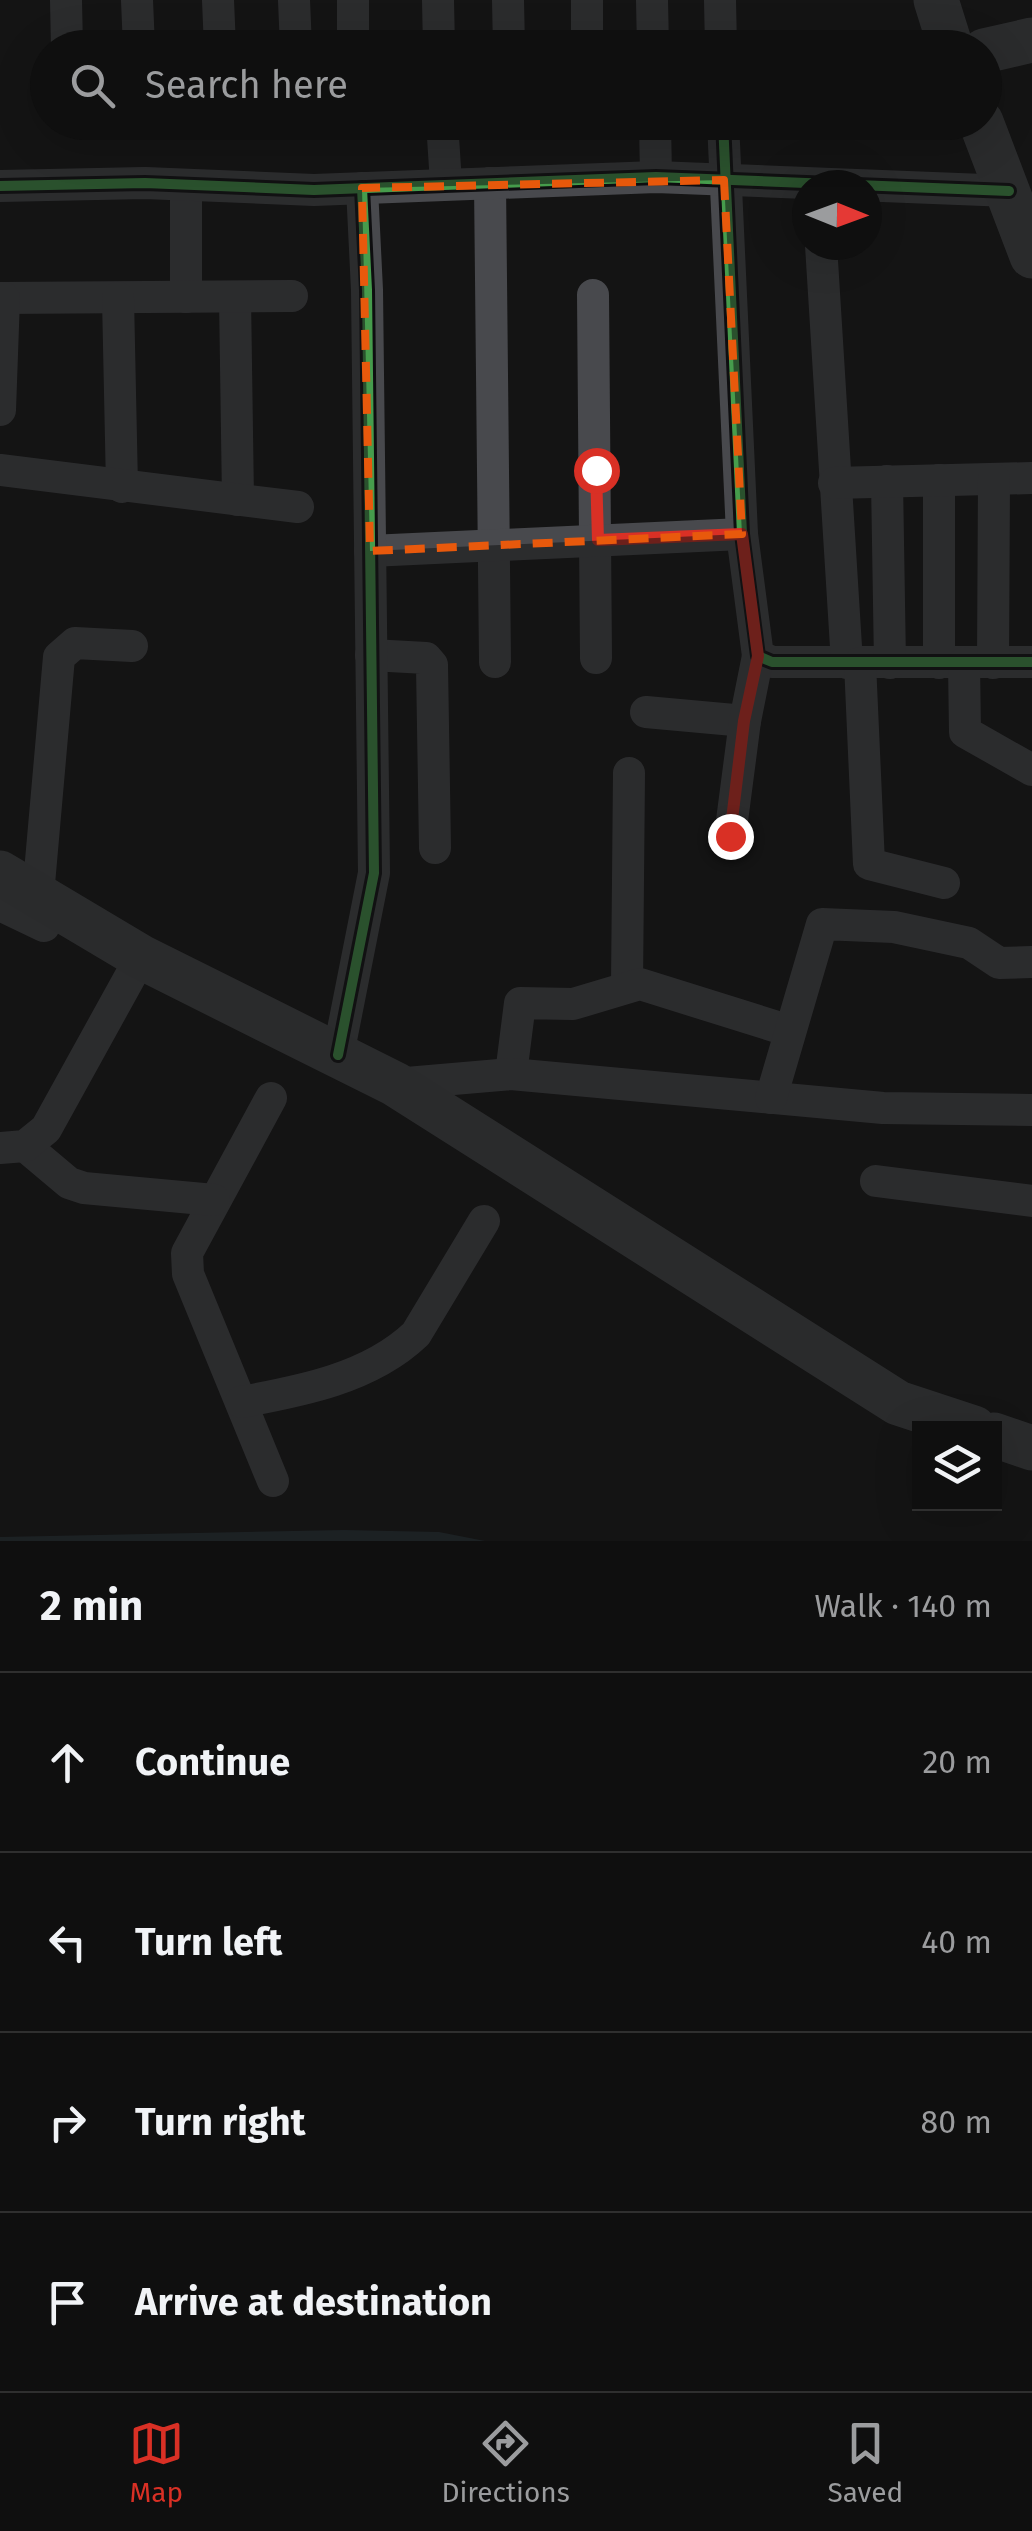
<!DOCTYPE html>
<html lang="en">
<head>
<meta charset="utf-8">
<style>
  :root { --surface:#0f0f0f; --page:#1d1d1d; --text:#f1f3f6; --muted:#9b9c9e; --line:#2f2f2f; --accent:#d93025 }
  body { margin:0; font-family:"Fira Sans",sans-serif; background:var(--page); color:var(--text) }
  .controls { position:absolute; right:30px; bottom:30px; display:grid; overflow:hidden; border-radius:0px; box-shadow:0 10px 40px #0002 }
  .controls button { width:90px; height:90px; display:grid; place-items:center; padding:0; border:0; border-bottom:2px solid var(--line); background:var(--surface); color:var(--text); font:50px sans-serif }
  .compass { position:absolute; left:792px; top:170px; width:90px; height:90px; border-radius:50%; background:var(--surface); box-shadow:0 10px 40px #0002; rotate:91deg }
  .stop { position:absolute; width:30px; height:30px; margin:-22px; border:8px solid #d93025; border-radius:50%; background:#fff }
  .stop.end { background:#d93025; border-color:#fff; box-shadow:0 2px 10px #0008 }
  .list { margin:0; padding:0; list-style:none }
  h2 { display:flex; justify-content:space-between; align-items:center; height:130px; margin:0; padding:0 40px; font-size:42px }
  h2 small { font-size:32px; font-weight:400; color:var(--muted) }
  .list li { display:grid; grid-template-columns:65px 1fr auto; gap:30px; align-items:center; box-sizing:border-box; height:180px; padding:0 40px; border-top:2px solid var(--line) }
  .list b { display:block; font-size:38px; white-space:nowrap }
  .list em { font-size:32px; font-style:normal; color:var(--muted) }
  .icon { flex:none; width:55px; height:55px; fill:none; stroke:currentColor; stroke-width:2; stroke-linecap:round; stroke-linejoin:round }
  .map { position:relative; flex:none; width:1032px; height:1541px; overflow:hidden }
  .search { position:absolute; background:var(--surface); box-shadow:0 10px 40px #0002; left:30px; right:30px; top:30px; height:110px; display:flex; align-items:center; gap:25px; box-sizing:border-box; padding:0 35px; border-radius:55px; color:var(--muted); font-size:38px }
  .sheet { height:850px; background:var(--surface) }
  nav { display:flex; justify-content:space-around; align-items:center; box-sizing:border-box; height:140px; border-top:2px solid var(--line); background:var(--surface); font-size:28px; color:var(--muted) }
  nav a { display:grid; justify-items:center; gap:5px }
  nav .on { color:var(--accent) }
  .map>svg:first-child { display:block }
  .water { fill:#263136 }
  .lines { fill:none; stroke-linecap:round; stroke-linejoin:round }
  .street { stroke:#48494d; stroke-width:32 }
  .secondary { stroke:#46484b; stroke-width:45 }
  .cycleway-casing { stroke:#0e0e10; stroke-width:16 }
  .cycleway { stroke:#469c4c; stroke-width:10 }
  .route { stroke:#d93025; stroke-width:12 }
  .marked { fill:none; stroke:#e8590c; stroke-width:8; stroke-dasharray:20 12; stroke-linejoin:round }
</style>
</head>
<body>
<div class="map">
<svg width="1032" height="1541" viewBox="0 0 1032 1541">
  <rect width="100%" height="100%" fill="#141414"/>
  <!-- water -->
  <path class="water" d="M344,1530l95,2 46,9h-485v-4z"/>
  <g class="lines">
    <!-- street -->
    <g class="street">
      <path d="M66,0l1,48"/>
      <path d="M137,0l2,48"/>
      <path d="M218,0l2,48"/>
      <path d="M294,0l2,48"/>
      <path d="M438,0l1,48"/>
      <path d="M508,0l1,48"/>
      <path d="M587,0v48"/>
      <path d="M652,0l1,48"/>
      <path d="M720,0l1,48"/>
      <path d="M353,48v-48"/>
      <path d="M442,122l4,61"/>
      <path d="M655,122l1,55"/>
      <path d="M723,122l19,412 16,122 14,6h260"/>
      <path d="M490,183l5,479"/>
      <path d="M186,185v112"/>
      <path d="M0,186l145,-3 169,7 342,-13 353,14"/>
      <path d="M821,245l26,418"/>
      <path d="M593,295l3,363"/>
      <path d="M235,297l3,203"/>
      <path d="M0,298l292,-2"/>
      <path d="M118,298l4,189"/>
      <path d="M0,410l4,-112"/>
      <path d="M0,470l298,37"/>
      <path d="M939,480v183"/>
      <path d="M887,481l3,182"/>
      <path d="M834,483l198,-5"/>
      <path d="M370,551l372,-17"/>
      <path d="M371,655l55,3 6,7 3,183"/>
      <path d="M860,663l9,201 75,19"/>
      <path d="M964,663l1,69 67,38"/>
      <path d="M993,663l1,-184"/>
      <path d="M646,712l99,9"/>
      <path d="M730,836l15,-115 13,-65"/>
      <path d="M38,895l21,-238 16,-14 57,3"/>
      <path d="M0,905l44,21"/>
      <path d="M627,985l2,-212"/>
      <path d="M338,1055l36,-182 -7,-583 -5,-102"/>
      <path d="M511,1074l9,-71 53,1 67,-20 150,47"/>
      <path d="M395,1084l116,-10 372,34 149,2"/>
      <path d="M271,1098l-84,155 1,21 85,207"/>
      <path d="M771,1098l51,-174 72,3 75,16 30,20 33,-1"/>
      <path d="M25,1146l44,37 15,5 130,12"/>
      <path d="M0,1148l25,-2 21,-17 95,-172"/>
      <path d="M876,1181l156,20"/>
      <path d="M241,1402c60,-11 129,-24 175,-68l68,-113"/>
    </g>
    <!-- secondary -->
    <g class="secondary">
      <path d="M936,0l15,48"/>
      <path d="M984,51l48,-11"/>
      <path d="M981,122l51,134"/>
      <path d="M0,873l141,84 254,127 503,319 76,25"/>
      <path d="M994,1435l38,13"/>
    </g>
    <!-- cycleway casing -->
    <g class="cycleway-casing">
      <g id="cycleway">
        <path d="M723,122l19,412 16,122 14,6h260"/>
        <path d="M0,186l145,-3 169,7 342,-13 353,14"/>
        <path d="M338,1055l36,-182 -7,-583 -5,-102"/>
      </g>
    </g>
    <!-- cycleway -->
    <use href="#cycleway" class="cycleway"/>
  </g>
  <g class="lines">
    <!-- route -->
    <path class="route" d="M596,470l2,70 144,-6 16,122 -14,65 -14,115"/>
  </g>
  <!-- marked area -->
  <path d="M0 0H1032V1541H0ZM724,180l18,354 -372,17 -8,-363z" fill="#141414" fill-opacity=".55" fill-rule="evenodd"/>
  <path class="marked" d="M724,180l18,354 -372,17 -8,-363z"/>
</svg>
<div class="controls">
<button><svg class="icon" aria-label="layers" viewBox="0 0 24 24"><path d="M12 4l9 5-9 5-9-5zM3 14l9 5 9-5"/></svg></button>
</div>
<svg class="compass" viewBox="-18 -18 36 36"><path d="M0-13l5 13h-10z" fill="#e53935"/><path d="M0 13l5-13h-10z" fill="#9b9c9e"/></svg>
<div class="stop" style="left:596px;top:470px"></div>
<div class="stop end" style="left:730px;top:836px"></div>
<div class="search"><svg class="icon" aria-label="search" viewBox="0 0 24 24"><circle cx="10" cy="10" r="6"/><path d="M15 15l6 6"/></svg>Search here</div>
</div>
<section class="sheet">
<h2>2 min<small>Walk · 140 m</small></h2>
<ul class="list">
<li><svg class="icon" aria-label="ahead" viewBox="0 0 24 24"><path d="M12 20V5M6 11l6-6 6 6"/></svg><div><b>Continue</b></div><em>20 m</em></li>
<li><svg class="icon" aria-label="left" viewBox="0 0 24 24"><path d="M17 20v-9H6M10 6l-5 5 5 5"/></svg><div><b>Turn left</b></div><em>40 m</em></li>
<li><svg class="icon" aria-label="right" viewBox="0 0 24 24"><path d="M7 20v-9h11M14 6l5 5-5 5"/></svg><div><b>Turn right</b></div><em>80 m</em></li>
<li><svg class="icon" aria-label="arrive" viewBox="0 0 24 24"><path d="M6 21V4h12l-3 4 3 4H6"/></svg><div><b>Arrive at destination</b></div></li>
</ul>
</section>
<nav>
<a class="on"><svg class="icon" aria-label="map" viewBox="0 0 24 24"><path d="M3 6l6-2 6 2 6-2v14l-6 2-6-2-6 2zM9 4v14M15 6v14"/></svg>Map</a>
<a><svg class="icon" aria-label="directions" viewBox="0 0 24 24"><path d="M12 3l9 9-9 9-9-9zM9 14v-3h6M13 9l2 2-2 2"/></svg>Directions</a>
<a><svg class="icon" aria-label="saved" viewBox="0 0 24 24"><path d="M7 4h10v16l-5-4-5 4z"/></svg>Saved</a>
</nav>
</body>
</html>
